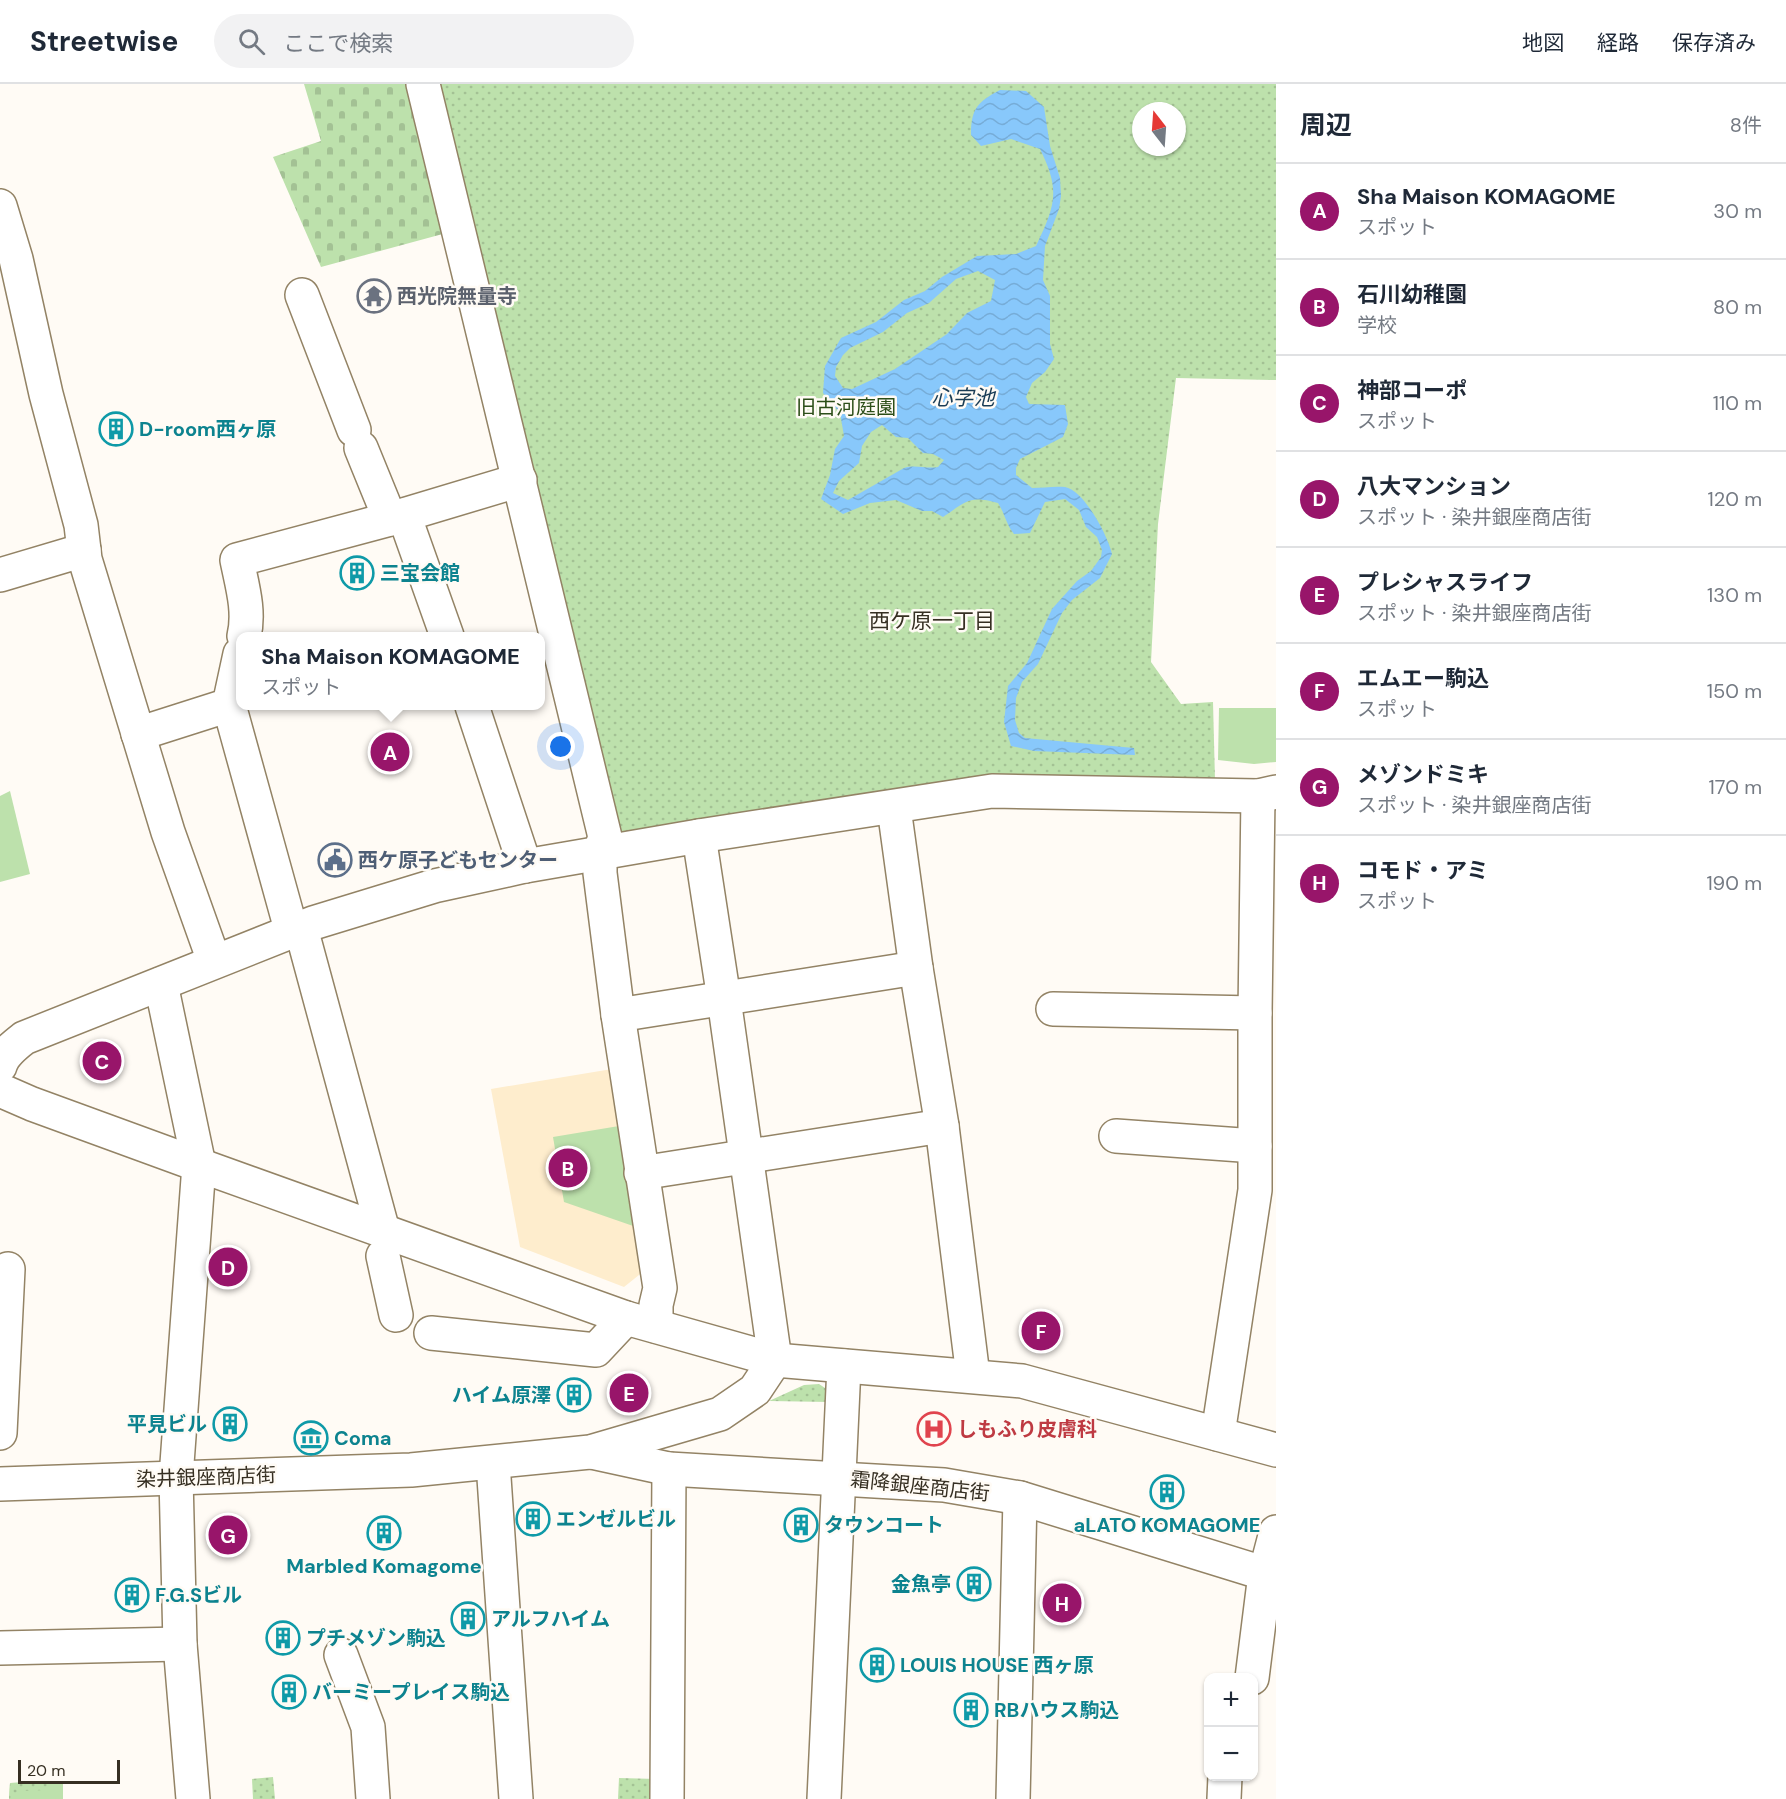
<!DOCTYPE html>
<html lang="ja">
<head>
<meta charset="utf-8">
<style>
  :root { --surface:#fff; --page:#f2f2f3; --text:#1f2937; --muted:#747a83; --line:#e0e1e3; --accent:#98156a }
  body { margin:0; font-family:"DM Sans","Noto Sans JP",sans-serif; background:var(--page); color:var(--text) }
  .controls { position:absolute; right:18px; bottom:18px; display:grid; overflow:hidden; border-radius:12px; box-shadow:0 2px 4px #0004 }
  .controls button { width:54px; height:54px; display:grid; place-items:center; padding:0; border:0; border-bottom:2px solid var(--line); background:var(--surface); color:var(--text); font:30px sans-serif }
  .compass { position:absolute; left:1132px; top:18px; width:54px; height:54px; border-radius:50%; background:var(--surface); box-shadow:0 2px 4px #0004; rotate:343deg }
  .scale { position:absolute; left:18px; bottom:15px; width:102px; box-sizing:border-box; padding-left:6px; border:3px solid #362f22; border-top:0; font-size:16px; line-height:21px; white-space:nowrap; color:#362f22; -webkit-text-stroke:4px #fffbf5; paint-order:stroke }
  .you { position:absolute; left:561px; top:663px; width:21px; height:21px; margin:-15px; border:4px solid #fff; border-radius:50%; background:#1a73e8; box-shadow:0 0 0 9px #1a73e833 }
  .badge { display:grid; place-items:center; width:39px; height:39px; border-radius:50%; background:var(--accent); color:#fff; font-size:20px; font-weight:700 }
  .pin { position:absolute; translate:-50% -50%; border:3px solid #fff; box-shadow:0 2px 6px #0006 }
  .popup { position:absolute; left:236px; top:548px; width:309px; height:78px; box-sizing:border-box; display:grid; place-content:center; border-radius:12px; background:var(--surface); filter:drop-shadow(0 2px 4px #0005); font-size:20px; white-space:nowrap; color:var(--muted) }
  .popup b { font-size:22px; color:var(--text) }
  .popup::after { content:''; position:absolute; left:50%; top:100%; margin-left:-12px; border:12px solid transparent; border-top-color:var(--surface) }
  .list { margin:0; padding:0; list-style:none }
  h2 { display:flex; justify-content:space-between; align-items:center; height:78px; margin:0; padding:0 24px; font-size:26px }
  h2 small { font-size:20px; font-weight:400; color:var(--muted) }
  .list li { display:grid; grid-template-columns:39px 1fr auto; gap:18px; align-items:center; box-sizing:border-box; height:96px; padding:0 24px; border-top:2px solid var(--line) }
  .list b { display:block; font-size:22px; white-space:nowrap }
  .list p { margin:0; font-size:20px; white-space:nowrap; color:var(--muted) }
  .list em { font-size:20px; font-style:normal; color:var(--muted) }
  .icon { flex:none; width:33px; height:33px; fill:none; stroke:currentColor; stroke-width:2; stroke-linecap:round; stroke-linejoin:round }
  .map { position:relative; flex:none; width:1276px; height:1715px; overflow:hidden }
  header { display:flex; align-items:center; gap:36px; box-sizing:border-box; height:84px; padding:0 30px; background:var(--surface); border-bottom:2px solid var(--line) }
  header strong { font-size:28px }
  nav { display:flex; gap:33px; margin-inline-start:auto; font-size:21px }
  .search { width:420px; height:54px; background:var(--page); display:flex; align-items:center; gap:15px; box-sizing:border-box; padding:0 21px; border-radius:33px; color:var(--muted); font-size:22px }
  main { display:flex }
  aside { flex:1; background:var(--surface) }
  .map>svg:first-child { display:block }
  .built { fill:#feedcd }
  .green { fill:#bde1ac }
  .cemetery { fill:url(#cemetery-stones) }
  .garden { fill:url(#garden-dots); fill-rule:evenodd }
  .water { fill:url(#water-waves); fill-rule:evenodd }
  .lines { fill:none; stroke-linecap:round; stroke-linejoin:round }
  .minor-casing { stroke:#938365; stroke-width:36 }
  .minor { stroke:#fff; stroke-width:33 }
  .labels { text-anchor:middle; stroke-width:5; stroke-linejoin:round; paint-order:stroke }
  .worship-label { font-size:20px; font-weight:bold; fill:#5b616d; stroke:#fffbf5; text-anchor:start }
  .park-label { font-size:20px; fill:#2c4e18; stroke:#fffbf5 }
  .culture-label { font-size:20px; font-weight:bold; fill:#0d838f; stroke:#fffbf5; text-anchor:start }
  .service-label { font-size:20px; font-weight:bold; fill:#4e5e75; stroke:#fffbf5; text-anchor:start }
  .health-label { font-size:20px; font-weight:bold; fill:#be3a42; stroke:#fffbf5; text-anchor:start }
  .street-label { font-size:20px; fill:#362f22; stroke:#fffbf5 }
  .water-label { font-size:21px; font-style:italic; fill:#193c55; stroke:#fffbf5 }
  .neighbourhood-label { font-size:21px; fill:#362f22; stroke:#fffbf5 }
</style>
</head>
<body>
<header>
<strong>Streetwise</strong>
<div class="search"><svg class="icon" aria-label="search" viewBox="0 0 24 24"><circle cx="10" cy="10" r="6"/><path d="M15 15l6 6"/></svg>ここで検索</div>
<nav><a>地図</a><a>経路</a><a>保存済み</a></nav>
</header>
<main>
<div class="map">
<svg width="1276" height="1715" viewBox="0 0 1276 1715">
  <defs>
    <pattern id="cemetery-stones" width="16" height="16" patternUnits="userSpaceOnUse" patternTransform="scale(1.5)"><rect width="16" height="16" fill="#bde1ac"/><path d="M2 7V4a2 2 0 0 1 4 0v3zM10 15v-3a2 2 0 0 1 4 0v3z" fill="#a3c194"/></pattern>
    <pattern id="garden-dots" width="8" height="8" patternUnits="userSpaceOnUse" patternTransform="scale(1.5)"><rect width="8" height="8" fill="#bde1ac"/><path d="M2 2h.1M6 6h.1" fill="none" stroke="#a3c194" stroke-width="1.8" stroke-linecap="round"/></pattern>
    <pattern id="water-waves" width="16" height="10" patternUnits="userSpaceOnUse" patternTransform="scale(1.5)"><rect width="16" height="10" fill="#88c8fb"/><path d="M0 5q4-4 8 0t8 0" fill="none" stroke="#76acd7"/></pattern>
  </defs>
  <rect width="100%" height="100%" fill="#fffbf5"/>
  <!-- built -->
  <path class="built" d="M612,985l37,198 -25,20 -104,-40 -29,-158z"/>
  <!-- green -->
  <g class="green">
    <path d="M1219,624h57v54l-22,2 -36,-4z"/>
    <path d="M10,707l20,83 -30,8v-86z"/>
    <path d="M619,1042l17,101 -72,-25 -11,-65z"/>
    <path d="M63,1697v18h-54l1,-16z"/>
  </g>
  <!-- cemetery -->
  <path class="cemetery" d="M304,0h110l36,148 -129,35 -48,-110 48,-16z"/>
  <!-- garden -->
  <g class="garden">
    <path d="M437,0h839v296l-100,-2 -18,146 -7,138 30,42 32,-2 2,78 -224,-5 -379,62zM1141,27h36v36h-36z"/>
    <path d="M819,1300l9,6 1,12 -60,-1 35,-16z"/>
    <path d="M273,1693l2,22h-22l-1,-20z"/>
    <path d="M619,1694l38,1 -1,20h-38z"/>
    <path d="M51,1697l-1,9 -32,1 -2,8h-7l1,-16z"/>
  </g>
  <!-- water -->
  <path class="water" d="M1000,6l26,1 18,16 6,39 10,32 1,18 -2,13 -14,37 -2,34 7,16v48l4,15 -9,13 -13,11 -6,14 3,7 36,1 3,19 -5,13 -43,22 -4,9v7l16,13c10,0 22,-2 33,-1 19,3 43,49 47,67l-12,24 -28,22 -10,13 -24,51 -16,18 -6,16 -1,22 4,13 6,5 109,10 1,7 -101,-4 -23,-5 -7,-24 4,-36 19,-23 25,-54 25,-28 14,-10 10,-14 1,-7 -5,-13 -11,-10 -7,-17 -14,-11 -20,3 -15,31 -16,1c-8,-10 -9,-20 -16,-31 -29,-8 -31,-2 -55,14l-11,-6h-10l-26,-11 -26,3 -27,11 -22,-15 9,-24 5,-26 9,-13 -4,-23 -17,-20 2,-27 16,-28 35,-16 28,-22 21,-9 17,-14 35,-21 39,-2 20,-8c19,-40 25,-55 4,-97l-29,-10 -30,7 -10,-11c0,-26 6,-33 29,-45zM978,187l17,9 -4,21 -24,12 -20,21 -52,35 -43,20 -9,-1 -8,-12 1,-9 7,-12 7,-7 33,-16 24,-19 22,-10 27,-24zM882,341l14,12 12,1 15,15 10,1 11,6 -6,7c-12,2 -23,-3 -34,1l-56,32 -15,-7 6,-12 20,-18 3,-17 9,-14z"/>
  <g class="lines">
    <!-- minor casing -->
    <g class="minor-casing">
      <g id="minor">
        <path d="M423,0l182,753 -5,15v21l18,142 42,273 -4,17v21"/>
        <path d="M0,122l16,53 30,135 35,131 4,34 83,273 46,129"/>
        <path d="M302,211l52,135"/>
        <path d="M361,364l29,71"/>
        <path d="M404,431l43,121"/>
        <path d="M0,491l84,-25"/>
        <path d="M244,552c6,-25 -2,-51 -7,-76l153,-41 130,-39"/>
        <path d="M229,621l60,217 9,8 7,13 78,288"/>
        <path d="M472,622l53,160"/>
        <path d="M138,650l91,-29 11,-51"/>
        <path d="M894,724l22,160 26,158 31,250"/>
        <path d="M161,900l38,181 -23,312 4,167 13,155"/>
        <path d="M1053,925l202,4"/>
        <path d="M618,931l298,-47"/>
        <path d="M0,982c3,-12 15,-21 24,-28l289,-115 121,-37 91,-20 174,-30 293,-45 266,5 18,-4"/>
        <path d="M0,1006l32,14 167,61 427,153 149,42 247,21 254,69"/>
        <path d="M1116,1052l139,10"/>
        <path d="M641,1089l301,-47"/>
        <path d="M383,1172l13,59"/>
        <path d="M431,1249l165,17 30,-32"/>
        <path d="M0,1349l8,-164"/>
        <path d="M1218,1350l37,-244v-177l3,-217"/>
        <path d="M591,1368l78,17 275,16 76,13 256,79"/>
        <path d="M493,1379l23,336"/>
        <path d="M0,1400l411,-14 179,-18 130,-38 35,-24 20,-30 -51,-361 -25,-163"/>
        <path d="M0,1564l180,-4"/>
        <path d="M341,1571l27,72 5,72"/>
        <path d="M1252,1594l13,-104 11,-42"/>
        <path d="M667,1715l2,-330"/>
        <path d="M824,1715l20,-433"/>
        <path d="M1013,1715l7,-301"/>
        <path d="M1224,1715l1,-23"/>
      </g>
    </g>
    <!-- minor -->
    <use href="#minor" class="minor"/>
  </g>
  <!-- icons -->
  <defs>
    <g id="temple-ring" transform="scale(1.725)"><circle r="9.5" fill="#fffbf5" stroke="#6b7280" stroke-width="1.5"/><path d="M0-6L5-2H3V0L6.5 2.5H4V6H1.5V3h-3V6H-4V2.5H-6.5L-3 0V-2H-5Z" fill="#6b7280"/></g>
    <g id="building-ring" transform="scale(1.725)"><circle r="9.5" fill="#fffbf5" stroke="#0f9aa8" stroke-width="1.5"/><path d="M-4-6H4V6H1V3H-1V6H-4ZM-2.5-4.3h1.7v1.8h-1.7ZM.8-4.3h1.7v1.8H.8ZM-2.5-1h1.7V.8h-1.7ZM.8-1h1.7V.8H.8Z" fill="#0f9aa8"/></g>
    <g id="civic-ring" transform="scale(1.725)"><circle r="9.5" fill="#fffbf5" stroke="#5c6f8a" stroke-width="1.5"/><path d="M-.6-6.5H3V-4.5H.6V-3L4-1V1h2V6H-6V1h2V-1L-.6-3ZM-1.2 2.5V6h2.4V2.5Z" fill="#5c6f8a"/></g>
    <g id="hospital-ring" transform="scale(1.725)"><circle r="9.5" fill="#fffbf5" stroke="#e0444e" stroke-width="1.5"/><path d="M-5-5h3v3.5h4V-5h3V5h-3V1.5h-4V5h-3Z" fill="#e0444e"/></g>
    <g id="museum-ring" transform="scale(1.725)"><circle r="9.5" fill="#fffbf5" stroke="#0f9aa8" stroke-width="1.5"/><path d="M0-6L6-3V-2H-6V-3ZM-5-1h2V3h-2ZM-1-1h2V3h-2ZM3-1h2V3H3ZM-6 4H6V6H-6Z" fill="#0f9aa8"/></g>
  </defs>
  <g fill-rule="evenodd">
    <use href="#temple-ring" x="374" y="212"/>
    <use href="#building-ring" x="116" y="345"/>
    <use href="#building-ring" x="357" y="489"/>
    <use href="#civic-ring" x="335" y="776"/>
    <use href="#building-ring" x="574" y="1311"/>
    <use href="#building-ring" x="230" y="1340"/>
    <use href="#hospital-ring" x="934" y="1345"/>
    <use href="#museum-ring" x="311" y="1354"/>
    <use href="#building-ring" x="1167" y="1408"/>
    <use href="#building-ring" x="533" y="1435"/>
    <use href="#building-ring" x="801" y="1441"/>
    <use href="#building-ring" x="384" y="1449"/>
    <use href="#building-ring" x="974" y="1500"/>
    <use href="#building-ring" x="132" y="1511"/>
    <use href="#building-ring" x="468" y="1535"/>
    <use href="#building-ring" x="283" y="1554"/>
    <use href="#building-ring" x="877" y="1581"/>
    <use href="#building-ring" x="289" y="1608"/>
    <use href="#building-ring" x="971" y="1626"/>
  </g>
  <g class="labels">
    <!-- worship labels -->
    <g class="worship-label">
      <text x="397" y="219">西光院無量寺</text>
    </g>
    <!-- park labels -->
    <g class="park-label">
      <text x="846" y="330">旧古河庭園</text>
    </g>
    <!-- culture labels -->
    <g class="culture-label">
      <text x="139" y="352">D-room西ヶ原</text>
      <text x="380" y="496">三宝会館</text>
      <text x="551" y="1318" text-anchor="end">ハイム原澤</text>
      <text x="207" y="1347" text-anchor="end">平見ビル</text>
      <text x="334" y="1361">Coma</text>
      <text x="556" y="1442">エンゼルビル</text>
      <text x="824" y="1448">タウンコート</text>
      <text x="1167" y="1448" text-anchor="middle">aLATO KOMAGOME</text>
      <text x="384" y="1489" text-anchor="middle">Marbled Komagome</text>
      <text x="951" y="1507" text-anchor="end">金魚亭</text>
      <text x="155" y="1518">F.G.Sビル</text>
      <text x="491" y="1542">アルフハイム</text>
      <text x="306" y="1561">プチメゾン駒込</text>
      <text x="900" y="1588">LOUIS HOUSE 西ヶ原</text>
      <text x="312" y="1615">バーミープレイス駒込</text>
      <text x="994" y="1633">RBハウス駒込</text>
    </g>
    <!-- service labels -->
    <g class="service-label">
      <text x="358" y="783">西ケ原子どもセンター</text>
    </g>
    <!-- health labels -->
    <g class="health-label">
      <text x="957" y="1352">しもふり皮膚科</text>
    </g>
    <!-- street labels -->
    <g class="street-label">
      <text transform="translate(206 1393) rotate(-2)" y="7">染井銀座商店街</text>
      <text transform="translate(920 1402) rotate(6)" y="7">霜降銀座商店街</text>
    </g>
    <!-- water labels -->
    <g class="water-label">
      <text x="963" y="321">心字池</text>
    </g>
    <!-- neighbourhood labels -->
    <g class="neighbourhood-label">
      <text x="932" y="544">西ケ原一丁目</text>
    </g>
  </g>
</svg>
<div class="controls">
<button>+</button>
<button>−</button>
</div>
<svg class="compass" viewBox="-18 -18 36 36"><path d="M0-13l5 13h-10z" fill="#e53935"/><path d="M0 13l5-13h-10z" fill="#747a83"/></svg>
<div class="scale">20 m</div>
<div class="you"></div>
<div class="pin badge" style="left:390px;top:668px">A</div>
<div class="popup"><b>Sha Maison KOMAGOME</b>スポット</div>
<div class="pin badge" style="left:568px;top:1084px">B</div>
<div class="pin badge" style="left:102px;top:977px">C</div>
<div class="pin badge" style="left:228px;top:1183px">D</div>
<div class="pin badge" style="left:629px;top:1309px">E</div>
<div class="pin badge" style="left:1041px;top:1247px">F</div>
<div class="pin badge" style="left:228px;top:1451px">G</div>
<div class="pin badge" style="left:1062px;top:1519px">H</div>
</div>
<aside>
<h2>周辺<small>8件</small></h2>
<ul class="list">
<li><span class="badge">A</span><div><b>Sha Maison KOMAGOME</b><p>スポット</p></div><em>30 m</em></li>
<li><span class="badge">B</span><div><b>石川幼稚園</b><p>学校</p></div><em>80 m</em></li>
<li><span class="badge">C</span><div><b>神部コーポ</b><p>スポット</p></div><em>110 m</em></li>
<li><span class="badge">D</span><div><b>八大マンション</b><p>スポット · 染井銀座商店街</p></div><em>120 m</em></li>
<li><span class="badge">E</span><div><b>プレシャスライフ</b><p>スポット · 染井銀座商店街</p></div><em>130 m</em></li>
<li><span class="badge">F</span><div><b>エムエー駒込</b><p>スポット</p></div><em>150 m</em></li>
<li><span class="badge">G</span><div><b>メゾンドミキ</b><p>スポット · 染井銀座商店街</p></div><em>170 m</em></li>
<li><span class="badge">H</span><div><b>コモド・アミ</b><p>スポット</p></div><em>190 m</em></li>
</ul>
</aside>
</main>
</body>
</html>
